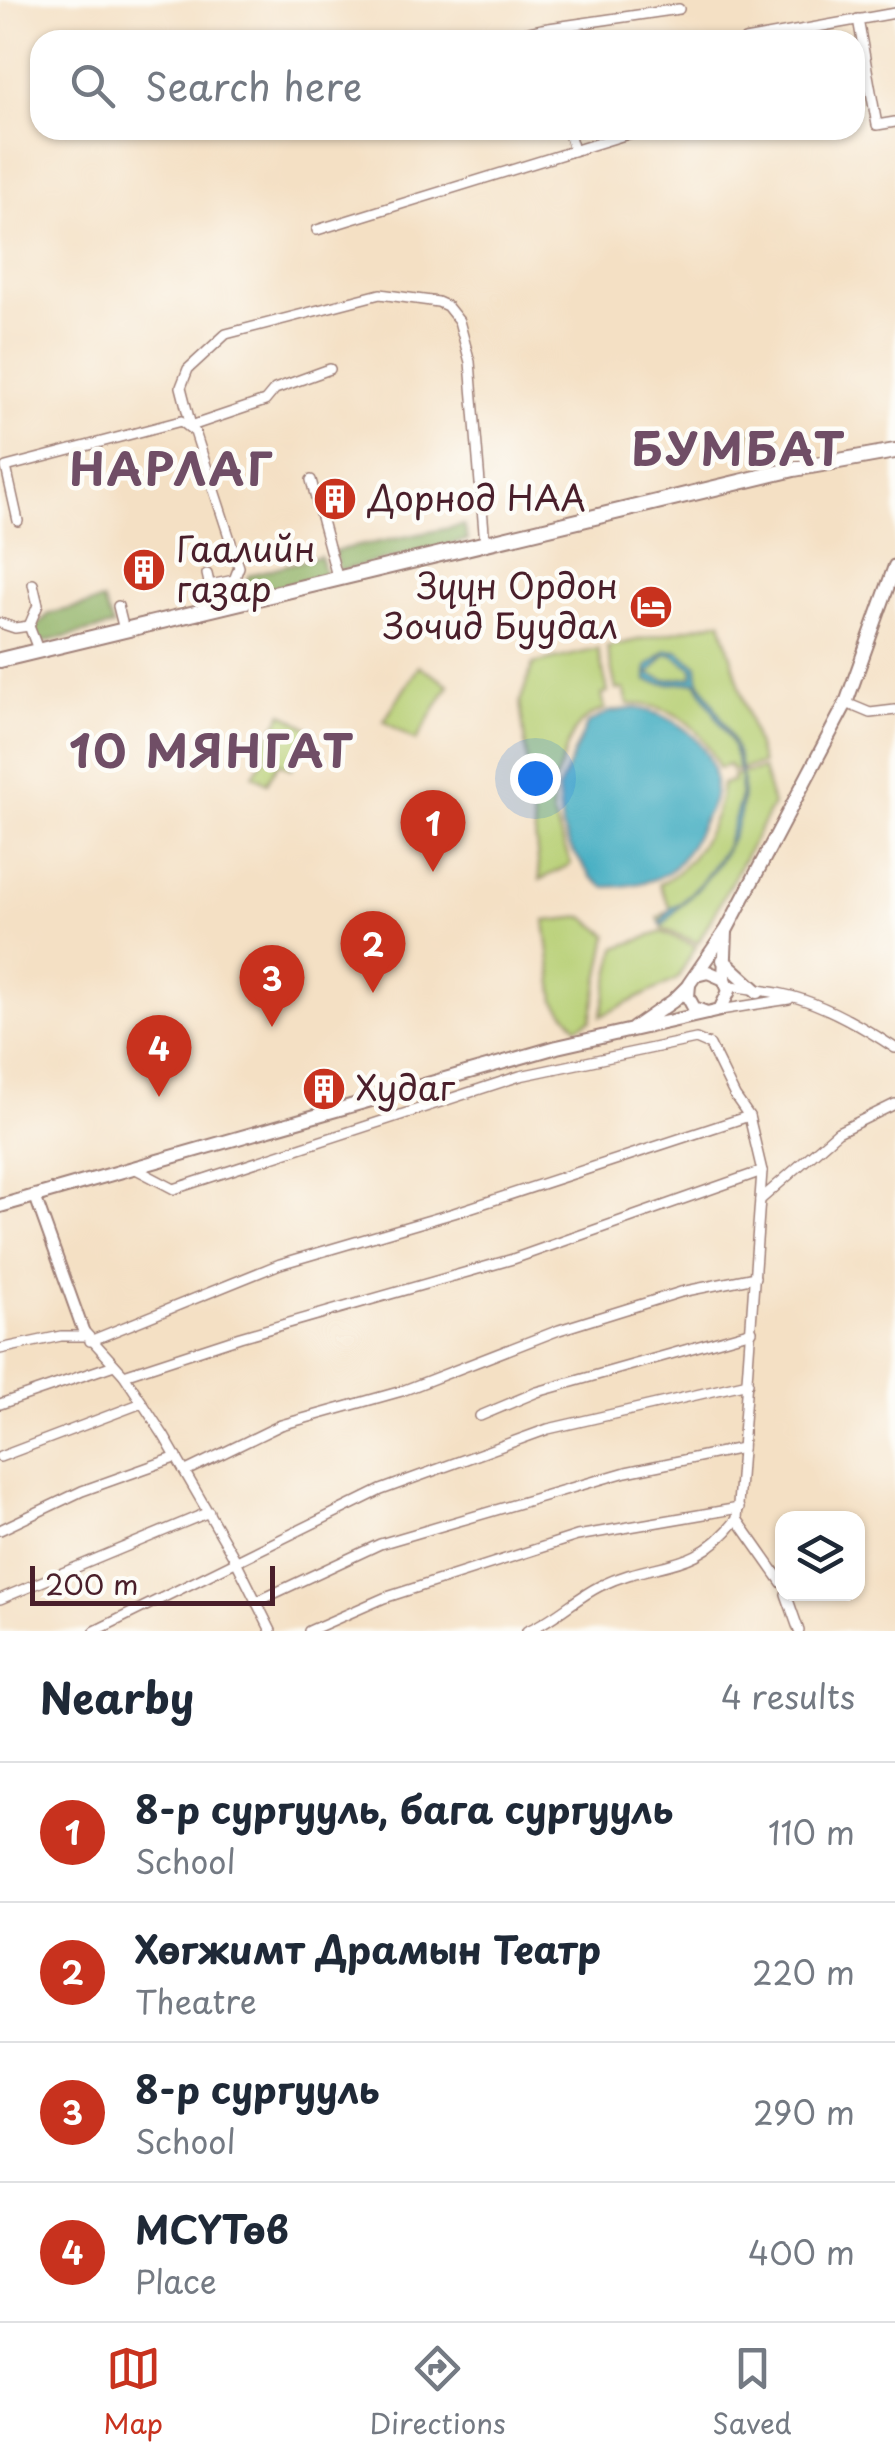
<!DOCTYPE html>
<html lang="en">
<head>
<meta charset="utf-8">
<style>
  :root { --surface:#fff; --page:#f6f6f7; --text:#1f2937; --muted:#747a83; --line:#e0e1e3; --accent:#c8321e }
  body { margin:0; font-family:"Playpen Sans",sans-serif; background:var(--page); color:var(--text) }
  .controls { position:absolute; right:30px; bottom:30px; display:grid; overflow:hidden; border-radius:20px; box-shadow:0 2px 8px #0004 }
  .controls button { width:90px; height:90px; display:grid; place-items:center; padding:0; border:0; border-bottom:2px solid var(--line); background:var(--surface); color:var(--text); font:50px sans-serif }
  .scale { position:absolute; left:30px; bottom:25px; width:245px; box-sizing:border-box; padding-left:10px; border:5px solid #4a1f2b; border-top:0; font-size:28px; line-height:35px; white-space:nowrap; color:#4a1f2b; -webkit-text-stroke:8px #fdfcf7; paint-order:stroke }
  .you { position:absolute; left:535px; top:778px; width:35px; height:35px; margin:-25px; border:8px solid #fff; border-radius:50%; background:#1a73e8; box-shadow:0 0 0 15px #1a73e833 }
  .badge { display:grid; place-items:center; width:65px; height:65px; border-radius:50%; background:var(--accent); color:#fff; font-size:32px; font-weight:700 }
  .pin { position:absolute; translate:-50% -82px; filter:drop-shadow(0 2px 5px #0008) }
  .pin::after { content:''; position:absolute; top:52px; width:35px; height:30px; background:inherit; clip-path:polygon(0 0,100% 0,50% 100%) }
  .list { margin:0; padding:0; list-style:none }
  h2 { display:flex; justify-content:space-between; align-items:center; height:130px; margin:0; padding:0 40px; font-size:42px }
  h2 small { font-size:32px; font-weight:400; color:var(--muted) }
  .list li { display:grid; grid-template-columns:65px 1fr auto; gap:30px; align-items:center; box-sizing:border-box; height:140px; padding:0 40px; border-top:2px solid var(--line) }
  .list b { display:block; font-size:38px; white-space:nowrap }
  .list p { margin:0; font-size:32px; white-space:nowrap; color:var(--muted) }
  .list em { font-size:32px; font-style:normal; color:var(--muted) }
  .icon { flex:none; width:55px; height:55px; fill:none; stroke:currentColor; stroke-width:2; stroke-linecap:round; stroke-linejoin:round }
  .map { position:relative; flex:none; width:895px; height:1631px; overflow:hidden }
  .search { position:absolute; background:var(--surface); box-shadow:0 2px 8px #0004; left:30px; right:30px; top:30px; height:110px; display:flex; align-items:center; gap:25px; box-sizing:border-box; padding:0 35px; border-radius:30px; color:var(--muted); font-size:38px }
  .sheet { height:690px; background:var(--surface) }
  nav { display:flex; justify-content:space-around; align-items:center; box-sizing:border-box; height:140px; border-top:2px solid var(--line); background:var(--surface); font-size:28px; color:var(--muted) }
  nav a { display:grid; justify-items:center; gap:5px }
  nav .on { color:var(--accent) }
  .map>svg:first-child { display:block }
  .green { fill:#b7cf74; stroke:#807750; stroke-width:2.5 }
  .forest { fill:#91b266; stroke:#6e6848; stroke-width:2.5 }
  .water { fill:#41acc1; stroke:#466676; stroke-width:2.5; fill-rule:evenodd }
  .lines { fill:none; stroke-linecap:round; stroke-linejoin:round }
  .minor-casing { stroke:#9f8078; stroke-width:12 }
  .tertiary-casing { stroke:#9f8078; stroke-width:14 }
  .primary-casing { stroke:#9f8078; stroke-width:16 }
  .trunk-casing { stroke:#9f8078; stroke-width:18 }
  .minor { stroke:#fff; stroke-width:9 }
  .tertiary { stroke:#fff; stroke-width:10 }
  .primary { stroke:#fff; stroke-width:12 }
  .trunk { stroke:#fff; stroke-width:14 }
  .labels { text-anchor:middle; stroke-width:9; stroke-linejoin:round; paint-order:stroke }
  .poi-label { font-size:35px; fill:#4a1f2b; stroke:#fdfcf7; text-anchor:start }
  .district-label { font-size:45px; font-weight:bold; letter-spacing:2.5px; fill:#704e66; stroke:#fdfcf7 }
</style>
</head>
<body>
<div class="map">
<svg width="895" height="1631" viewBox="0 0 895 1631">
  <rect width="100%" height="100%" fill="#fdfcf7"/>
  <filter id="ink" filterUnits="userSpaceOnUse"><feTurbulence type="fractalNoise" baseFrequency=".01" numOctaves="2"/><feDisplacementMap in="SourceGraphic" scale="20" xChannelSelector="R" yChannelSelector="G"/><feConvolveMatrix kernelMatrix="1 2 1 2 8 2 1 2 1" color-interpolation-filters="sRGB"/></filter>
  <filter id="wash" filterUnits="userSpaceOnUse"><feTurbulence type="fractalNoise" baseFrequency=".0048" numOctaves="4" result="noise"/><feDisplacementMap in="SourceGraphic" scale="40" xChannelSelector="R" yChannelSelector="G"/><feGaussianBlur stdDeviation="2.25" result="paint"/><feColorMatrix in="noise" values="0 0 0 0 0 0 0 0 0 0 0 0 0 0 0 0 0 1.4 0 .05"/><feComposite in="paint" operator="in"/></filter>
  <g filter="url(#wash)">
    <rect width="100%" height="100%" fill="#f4e0c4"/>
    <!-- green -->
    <g class="green">
      <path d="M777,426l4,31 -23,5 -5,-34z"/>
      <path d="M721,621l41,143 -30,7 -2,-6 -11,3c-18,-42 -44,-64 -91,-64l-4,-15 -8,1 -9,-43z"/>
      <path d="M598,649l10,43 -6,2 3,15c-37,12 -36,39 -50,71l-26,-5 -9,-73 13,-38z"/>
      <path d="M419,666l30,19 -33,56 -32,-20z"/>
      <path d="M283,713l32,19 -24,37 -12,-6 -12,20 -14,-8 13,-20 -6,-5z"/>
      <path d="M763,769l10,36 -75,138 -35,-14 -5,-11 13,-9 -12,-25c35,-17 60,-62 63,-100l12,-3 -1,-6z"/>
      <path d="M529,778l25,5 -2,30 19,51 -31,16z"/>
      <path d="M584,917l24,18 -17,85 -14,7 -22,-26 -10,-80z"/>
      <path d="M662,932l34,14 -19,33 -76,37 15,-68z"/>
    </g>
    <!-- forest -->
    <g class="forest">
      <path d="M464,525l4,15 -129,31 -5,-20z"/>
      <path d="M320,556l5,19 -104,26 -4,-10 28,-7 4,-9z"/>
      <path d="M103,601l10,25 -74,17 -4,-15 14,-14z"/>
    </g>
    <!-- water -->
    <g class="water">
      <path d="M667,650l10,1 20,14c1,5 0,10 2,15 1,5 6,8 8,13 10,17 21,36 28,54 24,64 -11,120 -57,161 -6,5 -8,11 -15,17l-3,-2 12,-16 9,-4 23,-24 22,-32 14,-47 1,-23 -9,-34 -36,-61 -30,2 -19,-3v-14zM671,654l22,14 -1,9 -26,3 -17,-6 16,-19z"/>
      <path d="M636,708c42,7 86,40 78,89 -1,11 -9,18 -13,28 -6,14 -18,35 -30,45 -16,13 -46,17 -67,17l-13,-10 -22,-32 -7,-17 -4,-38 29,-66 22,-12z"/>
    </g>
  </g>
  <g filter="url(#ink)">
    <g class="lines">
      <!-- minor casing -->
      <g class="minor-casing">
        <g id="minor">
          <path d="M858,19l19,106 18,-3"/>
          <path d="M493,40l49,-11 137,-20"/>
          <path d="M745,40l150,-27"/>
          <path d="M568,130l6,20"/>
          <path d="M317,230l324,-100"/>
          <path d="M330,369l-55,20 -10,12 -74,25 -10,-39 7,-18 38,-35 154,-40 58,8 9,4 12,15 11,41 15,182"/>
          <path d="M311,480l27,100"/>
          <path d="M18,521l-12,-54 175,-46 14,11 44,135 -5,13 -24,5"/>
          <path d="M207,574l8,35"/>
          <path d="M33,584l5,21 -9,21 10,26"/>
          <path d="M118,606l6,24"/>
          <path d="M0,623l15,5 14,-2"/>
          <path d="M846,703l24,10 25,-3"/>
          <path d="M727,985c18,4 37,5 55,9 39,8 80,32 113,54"/>
          <path d="M720,1010l69,-11"/>
          <path d="M132,1167l42,22 346,-113 176,-37 14,6 25,51 14,20 13,55 -25,348c-45,58 -80,39 -137,67 -26,13 -46,34 -73,45"/>
          <path d="M760,1200l78,-68 57,-28"/>
          <path d="M83,1330l41,45 40,61 71,123 36,72"/>
          <path d="M90,1341l190,-77 174,-51 295,-97"/>
          <path d="M0,1349l61,-13h24"/>
          <path d="M124,1375l116,-38 273,-78 249,-88"/>
          <path d="M0,1404l114,-39"/>
          <path d="M480,1416l57,-24 215,-61"/>
          <path d="M0,1457l142,-54"/>
          <path d="M186,1471l95,-46 121,-34 157,-61 122,-38 74,-15"/>
          <path d="M737,1519l45,64"/>
          <path d="M0,1530l82,-39 95,-34"/>
          <path d="M786,1594l13,37"/>
          <path d="M0,1599l209,-87"/>
          <path d="M256,1602l124,-58 246,-72 116,-24"/>
          <path d="M95,1631l286,-141 167,-61 200,-46"/>
          <path d="M309,1631l75,-33 193,-62 162,-28"/>
        </g>
      </g>
      <!-- tertiary casing -->
      <g class="tertiary-casing">
        <path id="tertiary" d="M35,1196l48,134"/>
      </g>
      <!-- primary casing -->
      <g class="primary-casing">
        <g id="primary">
          <path d="M723,960l35,32"/>
          <path d="M696,975l12,-3 16,7 5,12 -9,19 -13,3 -13,-5 -6,-11 1,-13 38,-55 119,-226 49,-137"/>
          <path d="M724,979l2,-47"/>
          <path d="M634,1028l39,-27 16,-16"/>
          <path d="M0,1206l557,-159 150,-34"/>
        </g>
      </g>
      <!-- trunk casing -->
      <g class="trunk-casing">
        <path id="trunk" d="M0,660l794,-191 101,-18"/>
      </g>
      <!-- minor -->
      <use href="#minor" class="minor"/>
      <!-- tertiary -->
      <use href="#tertiary" class="tertiary"/>
      <!-- primary -->
      <use href="#primary" class="primary"/>
      <!-- trunk -->
      <use href="#trunk" class="trunk"/>
    </g>
  </g>
  <!-- icons -->
  <defs>
    <g id="building-disc" transform="scale(2.25)"><circle r="9.5" fill="#c8321e" stroke="#fdfcf7"/><path d="M-4-6H4V6H1V3H-1V6H-4ZM-2.5-4.3h1.7v1.8h-1.7ZM.8-4.3h1.7v1.8H.8ZM-2.5-1h1.7V.8h-1.7ZM.8-1h1.7V.8H.8Z" fill="#fff"/></g>
    <g id="hotel-disc" transform="scale(2.25)"><circle r="9.5" fill="#c8321e" stroke="#fdfcf7"/><path d="M-6-4.5h1.5V1H6V5H4.5V3h-9V5H-6ZM-4 0a1.8 1.8 0 1 1 3.6 0ZM.5 0V-2.5h3Q6-2.5 6 0Z" fill="#fff"/></g>
  </defs>
  <g fill-rule="evenodd">
    <use href="#building-disc" x="335" y="499"/>
    <use href="#building-disc" x="144" y="570"/>
    <use href="#hotel-disc" x="651" y="607"/>
    <use href="#building-disc" x="324" y="1089"/>
  </g>
  <g class="labels">
    <!-- poi labels -->
    <g class="poi-label">
      <text x="368" y="511">Дорнод НАА</text>
      <text x="176" y="562">Гаалийн<tspan x="176" dy="40">газар</tspan></text>
      <text x="618" y="599" text-anchor="end">Зүүн Ордон<tspan x="618" dy="40">Зочид Буудал</tspan></text>
      <text x="356" y="1101">Худаг</text>
    </g>
    <!-- district labels -->
    <g class="district-label">
      <text x="739" y="466">БУМБАТ</text>
      <text x="172" y="486">НАРЛАГ</text>
      <text x="212" y="768">10 МЯНГАТ</text>
    </g>
  </g>
</svg>
<div class="controls">
<button><svg class="icon" aria-label="layers" viewBox="0 0 24 24"><path d="M12 4l9 5-9 5-9-5zM3 14l9 5 9-5"/></svg></button>
</div>
<div class="scale">200 m</div>
<div class="you"></div>
<div class="pin badge" style="left:433px;top:872px">1</div>
<div class="pin badge" style="left:373px;top:993px">2</div>
<div class="pin badge" style="left:272px;top:1027px">3</div>
<div class="pin badge" style="left:159px;top:1097px">4</div>
<div class="search"><svg class="icon" aria-label="search" viewBox="0 0 24 24"><circle cx="10" cy="10" r="6"/><path d="M15 15l6 6"/></svg>Search here</div>
</div>
<section class="sheet">
<h2>Nearby<small>4 results</small></h2>
<ul class="list">
<li><span class="badge">1</span><div><b>8-р сургууль, бага сургууль</b><p>School</p></div><em>110 m</em></li>
<li><span class="badge">2</span><div><b>Хөгжимт Драмын Театр</b><p>Theatre</p></div><em>220 m</em></li>
<li><span class="badge">3</span><div><b>8-р сургууль</b><p>School</p></div><em>290 m</em></li>
<li><span class="badge">4</span><div><b>МСҮТөв</b><p>Place</p></div><em>400 m</em></li>
</ul>
</section>
<nav>
<a class="on"><svg class="icon" aria-label="map" viewBox="0 0 24 24"><path d="M3 6l6-2 6 2 6-2v14l-6 2-6-2-6 2zM9 4v14M15 6v14"/></svg>Map</a>
<a><svg class="icon" aria-label="directions" viewBox="0 0 24 24"><path d="M12 3l9 9-9 9-9-9zM9 14v-3h6M13 9l2 2-2 2"/></svg>Directions</a>
<a><svg class="icon" aria-label="saved" viewBox="0 0 24 24"><path d="M7 4h10v16l-5-4-5 4z"/></svg>Saved</a>
</nav>
</body>
</html>
